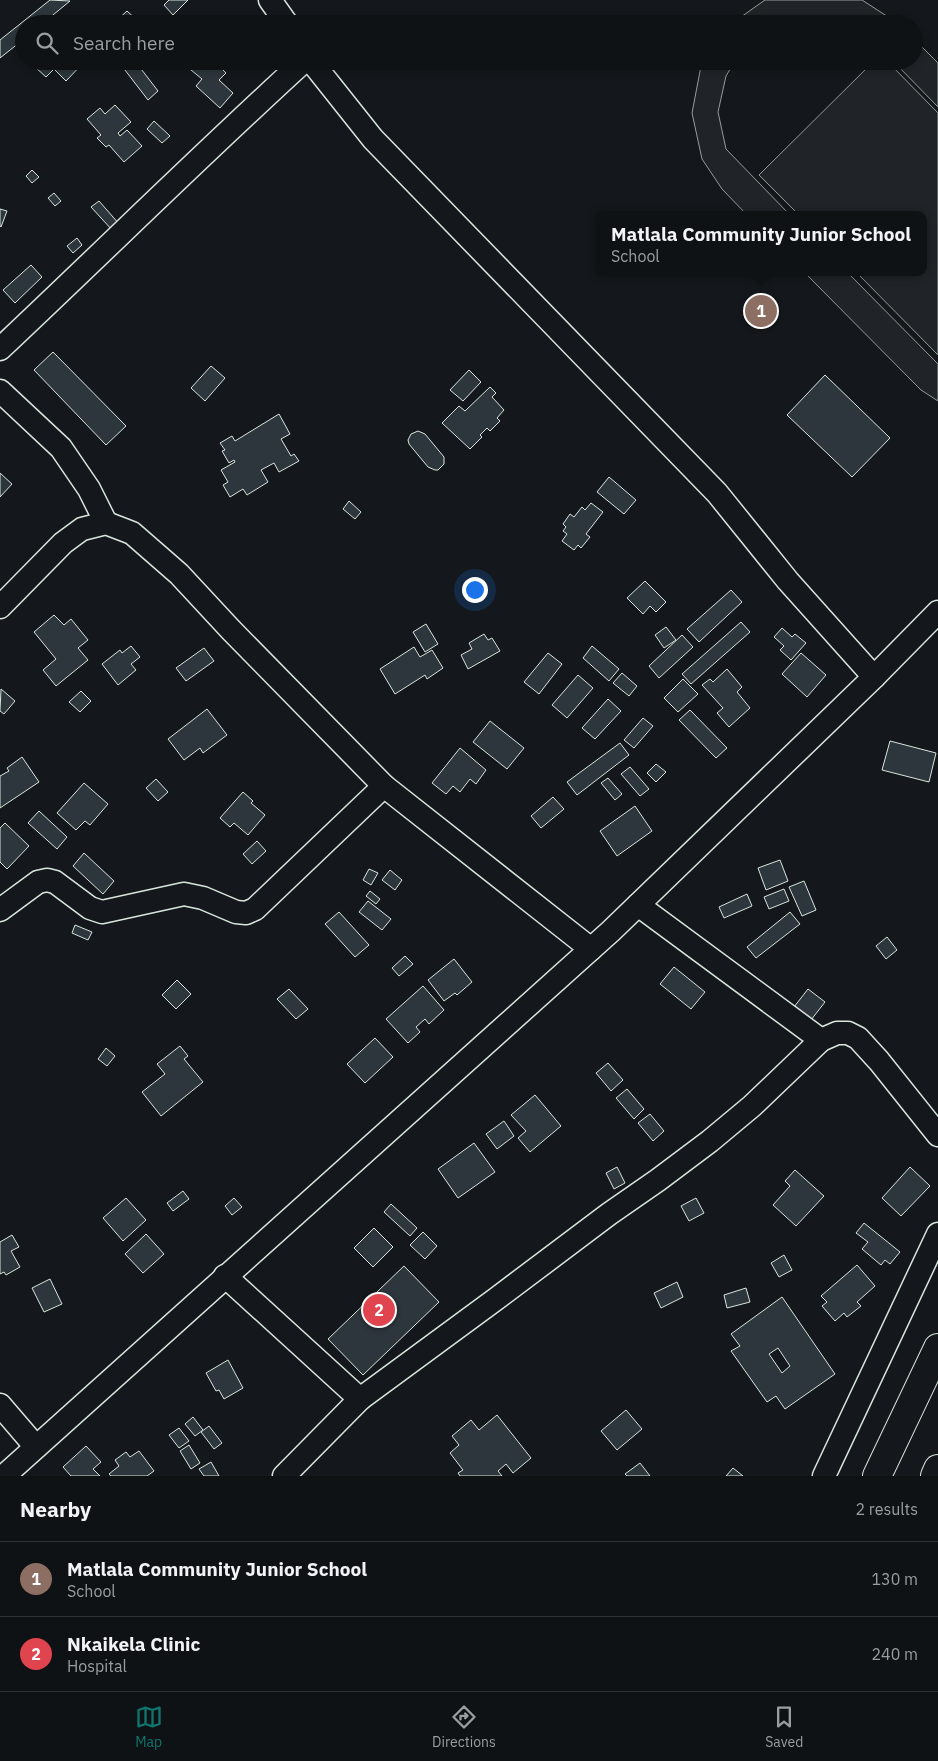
<!DOCTYPE html>
<html lang="en">
<head>
<meta charset="utf-8">
<style>
  :root { --surface:#0f1215; --page:#1d2022; --text:#f1f3f6; --muted:#9b9ea0; --line:#2f3234; --accent:#0f766e }
  body { margin:0; font-family:"IBM Plex Sans",sans-serif; background:var(--page); color:var(--text) }
  .you { position:absolute; left:474px; top:589px; width:18px; height:18px; margin:-12px; border:4px solid #fff; border-radius:50%; background:#1a73e8; box-shadow:0 0 0 8px #1a73e833 }
  .badge { display:grid; place-items:center; width:32px; height:32px; border-radius:50%; background:var(--accent); color:#fff; font-size:16px; font-weight:700 }
  .pin { position:absolute; translate:-50% -50%; border:2px solid #fff; box-shadow:0 1px 5px #0006 }
  .popup { position:absolute; left:595px; top:211px; width:332px; height:65px; box-sizing:border-box; display:grid; place-content:center; border-radius:10px; background:var(--surface); filter:drop-shadow(0 1px 4px #0005); font-size:16px; white-space:nowrap; color:var(--muted) }
  .popup b { font-size:19px; color:var(--text) }
  .popup::after { content:''; position:absolute; left:50%; top:100%; margin-left:-10px; border:10px solid transparent; border-top-color:var(--surface) }
  .list { margin:0; padding:0; list-style:none }
  h2 { display:flex; justify-content:space-between; align-items:center; height:65px; margin:0; padding:0 20px; font-size:21px }
  h2 small { font-size:16px; font-weight:400; color:var(--muted) }
  .list li { display:grid; grid-template-columns:32px 1fr auto; gap:15px; align-items:center; box-sizing:border-box; height:75px; padding:0 20px; border-top:1px solid var(--line) }
  .list b { display:block; font-size:19px; white-space:nowrap }
  .list p { margin:0; font-size:16px; white-space:nowrap; color:var(--muted) }
  .list em { font-size:16px; font-style:normal; color:var(--muted) }
  .icon { flex:none; width:28px; height:28px; fill:none; stroke:currentColor; stroke-width:2; stroke-linecap:round; stroke-linejoin:round }
  .map { position:relative; flex:none; width:938px; height:1476px; overflow:hidden }
  .search { position:absolute; background:var(--surface); box-shadow:0 2px 8px #0003; left:15px; right:15px; top:15px; height:55px; display:flex; align-items:center; gap:12px; box-sizing:border-box; padding:0 18px; border-radius:28px; color:var(--muted); font-size:19px }
  .sheet { height:215px; background:var(--surface) }
  nav { display:flex; justify-content:space-around; align-items:center; box-sizing:border-box; height:70px; border-top:1px solid var(--line); background:var(--surface); font-size:14px; color:var(--muted) }
  nav a { display:grid; justify-items:center; gap:2px }
  nav .on { color:var(--accent) }
  .map>svg:first-child { display:block }
  .green { fill:#202428; stroke:#939e99 }
  .building { fill:#2c363c; stroke:#d8e6dc; fill-rule:evenodd }
  .lines { fill:none; stroke-linecap:round; stroke-linejoin:round }
  .minor-casing { stroke:#d8e6dc; stroke-width:25 }
  .major-casing { stroke:#d8e6dc; stroke-width:30 }
  .minor { stroke:#14181c; stroke-width:22 }
  .major { stroke:#14181c; stroke-width:28 }
</style>
</head>
<body>
<div class="map">
<svg width="938" height="1476" viewBox="0 0 938 1476">
  <rect width="100%" height="100%" fill="#14181c"/>
  <!-- green -->
  <g class="green">
    <path d="M765,0h97l37,24h-48l-38,-8 -36,8h-46z"/>
    <path d="M914,39l24,24v44l-45,-46h21z"/>
    <path d="M704,61h31l-9,15 -8,36 8,37 64,66h-43l-25,-26 -20,-30 -10,-46 9,-47z"/>
    <path d="M874,61h13l51,52v242l-82,-83h68v-57h-125l-40,-40z"/>
    <path d="M804,272h43l91,92v37l-17,-11z"/>
  </g>
  <!-- building -->
  <g class="building">
    <path d="M50,0l20,1 -28,23h-18v15l-24,19v-18z"/>
    <path d="M169,0h19l-15,15 -9,-10z"/>
    <path d="M127,11l12,11 -2,2h-18l-3,-3z"/>
    <path d="M40,61h45l-19,20 -12,-12 -8,8 -11,-10z"/>
    <path d="M118,61h17l23,30 -10,9z"/>
    <path d="M180,61h50l-7,9 3,3 -7,7 14,13 -13,15 -24,-22 6,-7z"/>
    <path d="M115,105l16,17 -13,11 2,3 7,-6 15,16 -18,16 -15,-17 -3,2 -9,-9 4,-3 -14,-16 13,-11 5,6z"/>
    <path d="M154,121l16,15 -8,7 -15,-14z"/>
    <path d="M32,170l7,7 -7,6 -6,-7z"/>
    <path d="M54,193l7,8 -6,5 -7,-8z"/>
    <path d="M99,201l21,24 -7,6 -22,-24z"/>
    <path d="M0,209l7,2 -6,16 -1,-1z"/>
    <path d="M77,238l5,7 -9,8 -6,-7z"/>
    <path d="M31,265l11,12 -27,26 -12,-13z"/>
    <path d="M53,352l73,74 -20,19 -72,-75z"/>
    <path d="M211,366l14,12 -20,23 -14,-13z"/>
    <path d="M469,370l12,12 -18,19 -13,-11z"/>
    <path d="M825,375l65,63 -38,39 -65,-62z"/>
    <path d="M490,387l6,6 -4,4 12,13 -7,8 3,3 -10,10 -3,-3 -7,7 2,2 -12,12 -28,-26 17,-17 6,5z"/>
    <path d="M279,414l11,20 -9,5 10,17 3,-2 5,7 -20,11 -5,-9 -13,7 7,12 -21,13 -4,-6 -13,8 -7,-12 5,-3 -7,-12 14,-8 -1,-2 -5,3 -7,-12 3,-1 -5,-7 12,-7 3,5z"/>
    <path d="M418,431l7,3 19,23v7l-6,6h-3l-7,-3 -19,-23 -1,-4 3,-6z"/>
    <path d="M0,473l12,11 -12,13z"/>
    <path d="M609,477l27,23 -12,14 -27,-22z"/>
    <path d="M349,501l12,11 -6,7 -12,-10z"/>
    <path d="M591,503l12,9 -17,22 4,3 -9,11 -3,-3 -4,5 -12,-9 5,-7 -4,-3 3,-4 -3,-3 7,-10 4,3 8,-10 3,3z"/>
    <path d="M645,581l21,21 -10,10 -6,-6 -7,8 -16,-16z"/>
    <path d="M731,590l11,12 -43,40 -12,-13z"/>
    <path d="M54,615l10,10 7,-6 17,21 -10,8 10,12 -32,26 -13,-16 13,-11 -22,-27z"/>
    <path d="M741,622l9,10 -59,52 -9,-10z"/>
    <path d="M426,624l12,20 -13,8 -12,-20z"/>
    <path d="M666,627l10,13 -12,8 -9,-13z"/>
    <path d="M782,628l10,9 3,-3 11,9 -15,17 -11,-10 4,-4 -10,-9z"/>
    <path d="M484,634l4,6 4,-2 8,13 -32,18 -7,-14 11,-6 -3,-6z"/>
    <path d="M682,635l11,12 -34,31 -10,-12z"/>
    <path d="M131,646l9,11 -9,7 5,6 -18,15 -16,-21 18,-14 2,3z"/>
    <path d="M592,646l27,23 -10,12 -26,-23z"/>
    <path d="M414,647l6,10 12,-7 11,18 -16,11 -2,-4 -30,19 -15,-25z"/>
    <path d="M204,648l10,13 -28,20 -10,-13z"/>
    <path d="M548,653l14,11 -23,30 -15,-12z"/>
    <path d="M801,653l25,22 -19,22 -25,-23z"/>
    <path d="M727,669l15,18 -5,5 13,16 -21,19 -12,-14 6,-5 -21,-23 8,-6 3,3z"/>
    <path d="M622,673l15,13 -8,10 -16,-13z"/>
    <path d="M578,675l15,13 -26,30 -15,-13z"/>
    <path d="M683,679l15,15 -20,18 -14,-14z"/>
    <path d="M1,689l14,12 -11,13 -4,-3z"/>
    <path d="M81,691l10,10 -11,11 -11,-10z"/>
    <path d="M608,699l13,12 -26,28 -13,-11z"/>
    <path d="M207,709l20,26 -24,18 -3,-5 -16,12 -16,-21z"/>
    <path d="M690,710l37,38 -11,10 -37,-38z"/>
    <path d="M643,718l10,8 -19,22 -10,-8z"/>
    <path d="M490,721l34,27 -17,21 -34,-27z"/>
    <path d="M890,741l46,12 -7,29 -47,-12z"/>
    <path d="M620,743l9,12 -52,40 -10,-13z"/>
    <path d="M460,748l26,22 -10,14 -6,-5 -10,13 -7,-6 -7,8 -14,-11z"/>
    <path d="M22,757l17,25 -39,26v-32l9,-5 -2,-3z"/>
    <path d="M656,764l10,8 -10,10 -9,-9z"/>
    <path d="M630,767l19,22 -9,7 -19,-22z"/>
    <path d="M608,778l14,16 -7,6 -14,-17z"/>
    <path d="M156,779l12,13 -10,9 -12,-13z"/>
    <path d="M84,783l24,21 -18,21 -5,-4 -9,9 -19,-17z"/>
    <path d="M243,792l10,9 -2,2 14,12 -17,20 -14,-12 -4,4 -10,-9z"/>
    <path d="M553,797l11,12 -23,19 -10,-12z"/>
    <path d="M635,806l17,25 -35,25 -17,-25z"/>
    <path d="M39,811l28,26 -10,12 -29,-26z"/>
    <path d="M5,823l24,23 -22,23 -7,-7v-34z"/>
    <path d="M257,841l9,10 -14,13 -9,-10z"/>
    <path d="M84,853l30,28 -11,13 -30,-28z"/>
    <path d="M780,860l8,21 -22,9 -8,-22z"/>
    <path d="M369,869l9,4 -7,12 -8,-5z"/>
    <path d="M390,870l12,10 -7,10 -13,-10z"/>
    <path d="M804,881l12,29 -14,6 -13,-29z"/>
    <path d="M784,889l5,12 -20,8 -5,-12z"/>
    <path d="M370,891l10,8 -4,5 -10,-8z"/>
    <path d="M747,894l5,12 -28,12 -5,-11z"/>
    <path d="M368,901l23,18 -9,11 -23,-18z"/>
    <path d="M339,912l30,33 -14,12 -30,-33z"/>
    <path d="M790,912l10,12 -44,34 -9,-11z"/>
    <path d="M75,925l17,7 -4,8 -16,-7z"/>
    <path d="M887,937l10,13 -11,9 -10,-13z"/>
    <path d="M405,956l8,8 -14,12 -7,-8z"/>
    <path d="M454,959l18,23 -15,13 -2,-2 -11,8 -16,-21z"/>
    <path d="M674,967l31,25 -14,17 -31,-25z"/>
    <path d="M177,980l14,14 -15,15 -14,-14z"/>
    <path d="M423,986l21,24 -15,14 -4,-5 -9,8 4,5 -12,11 -22,-24z"/>
    <path d="M289,989l19,20 -12,10 -19,-20z"/>
    <path d="M808,989l17,13 -14,18 -17,-13z"/>
    <path d="M375,1038l18,19 -28,26 -18,-19z"/>
    <path d="M180,1046l8,10 -4,3 19,23 -42,34 -19,-24 23,-18 -8,-10z"/>
    <path d="M106,1048l9,8 -8,10 -9,-7z"/>
    <path d="M608,1063l15,17 -12,11 -15,-18z"/>
    <path d="M627,1089l17,20 -10,10 -18,-21z"/>
    <path d="M535,1095l26,31 -31,26 -12,-14 8,-7 -15,-16z"/>
    <path d="M650,1114l14,17 -11,10 -15,-18z"/>
    <path d="M504,1121l10,15 -17,13 -11,-15z"/>
    <path d="M474,1143l21,29 -37,26 -20,-29z"/>
    <path d="M617,1167l8,16 -11,6 -8,-16z"/>
    <path d="M910,1167l20,19 -29,30 -19,-18z"/>
    <path d="M795,1170l29,26 -28,30 -23,-21 17,-19 -5,-5z"/>
    <path d="M183,1191l6,8 -16,12 -6,-8z"/>
    <path d="M126,1198l20,22 -23,21 -20,-23z"/>
    <path d="M234,1198l8,9 -10,8 -7,-9z"/>
    <path d="M696,1198l8,15 -15,8 -8,-15z"/>
    <path d="M391,1204l26,24 -7,8 -26,-24z"/>
    <path d="M864,1223l36,29 -10,12 -5,-4 -4,5 -19,-16 6,-7 -12,-9z"/>
    <path d="M374,1228l19,19 -20,20 -19,-19z"/>
    <path d="M423,1232l14,14 -12,13 -15,-14z"/>
    <path d="M146,1234l18,20 -21,19 -18,-19z"/>
    <path d="M12,1235l7,12 -8,4 9,16 -14,8 -2,-3 -4,2v-32z"/>
    <path d="M784,1255l8,15 -13,7 -8,-14z"/>
    <path d="M857,1265l18,21 -18,16 4,4 -14,11 -3,-4 -9,8 -13,-15 5,-4 -6,-6z"/>
    <path d="M404,1266l35,36 -76,73 -35,-36z"/>
    <path d="M50,1279l12,25 -18,8 -12,-24z"/>
    <path d="M677,1282l6,15 -22,11 -7,-15z"/>
    <path d="M746,1288l4,14 -23,6 -3,-13z"/>
    <path d="M782,1297l53,77 -50,35 -9,-13 -9,6 -36,-51 9,-5 -9,-12zM778,1348l12,18 -8,7 -13,-19z"/>
    <path d="M228,1360l15,28 -19,11 -5,-9 -3,1 -10,-18z"/>
    <path d="M626,1410l16,19 -25,21 -16,-19z"/>
    <path d="M497,1415l34,43 -18,15 -7,-9 -8,7 4,5h-42l-2,-3 5,-3 -13,-17 9,-8 -7,-9 19,-16 8,10z"/>
    <path d="M193,1417l10,13 -8,6 -10,-12z"/>
    <path d="M209,1426l13,17 -8,6 -13,-17z"/>
    <path d="M179,1428l10,13 -10,7 -10,-13z"/>
    <path d="M189,1445l11,18 -9,6 -11,-18z"/>
    <path d="M86,1446l15,16 -8,7 7,7h-29l-8,-9z"/>
    <path d="M139,1451l15,20 -7,5h-36l-2,-2 10,-8 -4,-6 11,-8 4,5z"/>
    <path d="M211,1462l8,14h-15l-5,-7z"/>
    <path d="M640,1463l10,13h-23l-2,-2z"/>
    <path d="M733,1468l10,8h-17z"/>
  </g>
  <g class="lines">
    <!-- minor casing -->
    <g class="minor-casing">
      <g id="minor">
        <path d="M270,0l17,24"/>
        <path d="M311,61l62,78 344,354 71,88 86,96"/>
        <path d="M0,349c102,-96 201,-194 304,-288"/>
        <path d="M0,391l61,57 28,41 17,34"/>
        <path d="M0,607l63,-64 19,-14 24,-6 26,10 47,41 52,56 153,156 207,163"/>
        <path d="M638,905l183,135"/>
        <path d="M0,910l38,-28 9,-2 8,2 35,26 12,4 82,-18 19,4 33,14 10,1 9,-4 129,-123"/>
        <path d="M225,1276l135,123 -76,77"/>
        <path d="M360,1399l136,-100 113,-85 49,-34 52,-39 42,-35 69,-66 16,-7h11l10,5 21,23 59,74"/>
        <path d="M0,1405l36,42"/>
        <path d="M4,1476l607,-545 263,-254 64,-65"/>
        <path d="M824,1476l114,-242"/>
      </g>
    </g>
    <!-- major casing -->
    <g class="major-casing">
      <g id="major">
        <path d="M877,1476l61,-128"/>
        <path d="M935,1476l3,-7"/>
      </g>
    </g>
    <!-- minor -->
    <use href="#minor" class="minor"/>
    <!-- major -->
    <use href="#major" class="major"/>
  </g>
</svg>
<div class="you"></div>
<div class="pin badge" style="left:761px;top:311px;background:#8d6e63">1</div>
<div class="popup"><b>Matlala Community Junior School</b>School</div>
<div class="pin badge" style="left:379px;top:1310px;background:#e0444e">2</div>
<div class="search"><svg class="icon" aria-label="search" viewBox="0 0 24 24"><circle cx="10" cy="10" r="6"/><path d="M15 15l6 6"/></svg>Search here</div>
</div>
<section class="sheet">
<h2>Nearby<small>2 results</small></h2>
<ul class="list">
<li><span class="badge" style="background:#8d6e63">1</span><div><b>Matlala Community Junior School</b><p>School</p></div><em>130 m</em></li>
<li><span class="badge" style="background:#e0444e">2</span><div><b>Nkaikela Clinic</b><p>Hospital</p></div><em>240 m</em></li>
</ul>
</section>
<nav>
<a class="on"><svg class="icon" aria-label="map" viewBox="0 0 24 24"><path d="M3 6l6-2 6 2 6-2v14l-6 2-6-2-6 2zM9 4v14M15 6v14"/></svg>Map</a>
<a><svg class="icon" aria-label="directions" viewBox="0 0 24 24"><path d="M12 3l9 9-9 9-9-9zM9 14v-3h6M13 9l2 2-2 2"/></svg>Directions</a>
<a><svg class="icon" aria-label="saved" viewBox="0 0 24 24"><path d="M7 4h10v16l-5-4-5 4z"/></svg>Saved</a>
</nav>
</body>
</html>
